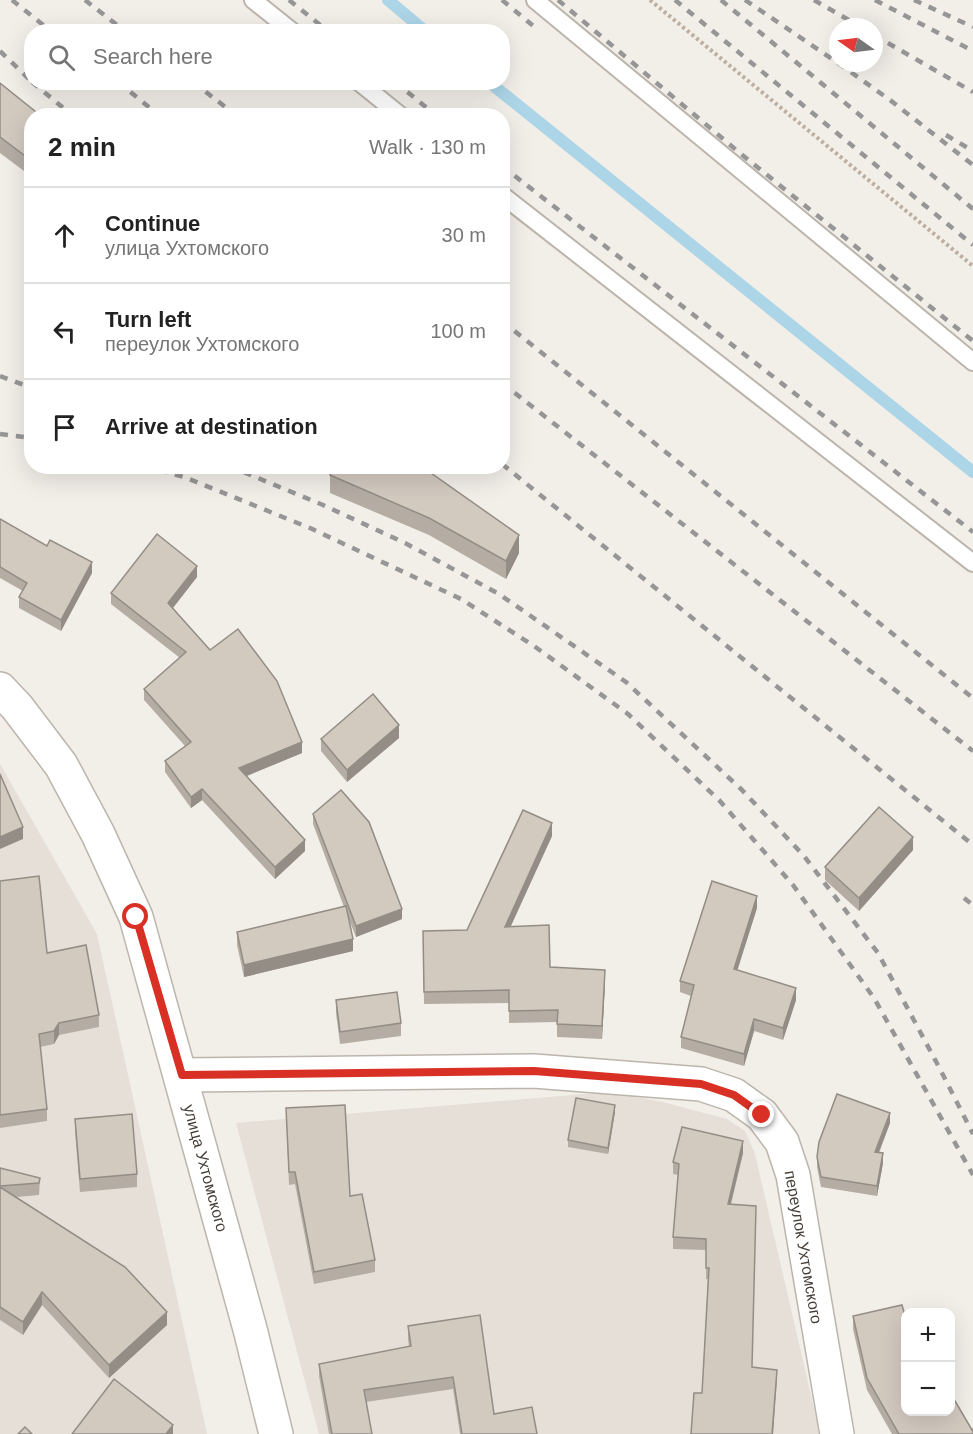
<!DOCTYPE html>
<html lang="en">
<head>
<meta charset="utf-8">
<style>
  :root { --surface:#fff; --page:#f6f6f6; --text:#222; --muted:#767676; --line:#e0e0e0 }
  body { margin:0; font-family:Helvetica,sans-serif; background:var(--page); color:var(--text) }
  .controls { position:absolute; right:18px; bottom:18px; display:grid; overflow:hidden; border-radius:12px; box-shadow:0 6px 24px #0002 }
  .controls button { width:54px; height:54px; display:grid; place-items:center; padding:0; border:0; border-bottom:2px solid var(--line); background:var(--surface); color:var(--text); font:30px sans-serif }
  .compass { position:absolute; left:829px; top:18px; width:54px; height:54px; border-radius:50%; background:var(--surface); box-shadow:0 6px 24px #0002; rotate:284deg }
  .stop { position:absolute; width:18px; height:18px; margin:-14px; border:4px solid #d93025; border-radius:50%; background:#fff }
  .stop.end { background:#d93025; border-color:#fff; box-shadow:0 2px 6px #0008 }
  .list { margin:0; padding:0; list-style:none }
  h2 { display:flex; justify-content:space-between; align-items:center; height:78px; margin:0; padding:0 24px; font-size:26px }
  h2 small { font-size:20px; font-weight:400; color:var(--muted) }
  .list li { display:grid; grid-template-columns:39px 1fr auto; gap:18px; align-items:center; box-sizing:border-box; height:96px; padding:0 24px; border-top:2px solid var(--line) }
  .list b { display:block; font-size:22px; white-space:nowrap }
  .list p { margin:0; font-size:20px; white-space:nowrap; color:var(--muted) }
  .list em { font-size:20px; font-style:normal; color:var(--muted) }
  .icon { flex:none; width:33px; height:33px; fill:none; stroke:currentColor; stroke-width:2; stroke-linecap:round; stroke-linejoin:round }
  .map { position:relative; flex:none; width:973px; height:1434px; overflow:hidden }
  .search { position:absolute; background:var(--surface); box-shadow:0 6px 24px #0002; left:24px; top:24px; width:486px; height:66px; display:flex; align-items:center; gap:15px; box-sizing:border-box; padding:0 21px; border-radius:24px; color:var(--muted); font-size:22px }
  .panel { position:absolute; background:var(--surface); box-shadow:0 6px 24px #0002; left:24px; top:108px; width:486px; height:366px; border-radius:24px }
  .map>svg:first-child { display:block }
  .residential { fill:#e5dfd7 }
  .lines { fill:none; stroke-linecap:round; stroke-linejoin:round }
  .stream { stroke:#acd5e7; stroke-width:12 }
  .service-casing { stroke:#bcb5ac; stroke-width:20 }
  .minor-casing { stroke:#bcb5ac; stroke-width:36 }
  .tertiary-casing { stroke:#bcb5ac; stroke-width:36 }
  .path { stroke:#bcaf9f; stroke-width:4; stroke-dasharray:3 3; stroke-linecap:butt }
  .service { stroke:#fff; stroke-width:16 }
  .minor { stroke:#fff; stroke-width:33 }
  .tertiary { stroke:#fff; stroke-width:33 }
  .rail { stroke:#969696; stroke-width:4.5; stroke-dasharray:8 8; stroke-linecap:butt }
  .wall { fill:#b5ada4 }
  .shaded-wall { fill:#938d86 }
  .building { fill:#d2c9bf; stroke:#938d86; stroke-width:1.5 }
  .route { stroke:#d93025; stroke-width:8 }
  .labels { text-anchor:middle; stroke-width:4.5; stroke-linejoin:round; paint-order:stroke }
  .street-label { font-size:16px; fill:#453e38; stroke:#fff }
</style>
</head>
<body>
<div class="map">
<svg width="973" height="1434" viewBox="0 0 973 1434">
  <rect width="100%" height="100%" fill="#f2eee8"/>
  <!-- residential -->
  <g class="residential">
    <path d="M0,764l97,170 110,500h-207z"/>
    <path d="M609,1092l54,10 64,17 18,12 10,23 65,280h-501l-83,-311z"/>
  </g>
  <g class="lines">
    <!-- stream -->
    <g class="stream">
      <path d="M388,0l38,32"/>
      <path d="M489,82l484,390"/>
    </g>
    <!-- service casing -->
    <g class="service-casing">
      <g id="service">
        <path d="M253,0l40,32"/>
        <path d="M535,0l438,362"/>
        <path d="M359,82l42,34"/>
        <path d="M502,195l471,368"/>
      </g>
    </g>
    <!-- minor casing -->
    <g class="minor-casing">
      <path id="minor" d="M181,1075l353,-4 167,13 33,11 28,20 20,27 11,33 44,259"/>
    </g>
    <!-- tertiary casing -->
    <g class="tertiary-casing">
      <path id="tertiary" d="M0,689l17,18 44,58 37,69 38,83 114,412 26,105"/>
    </g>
    <!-- path -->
    <path class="path" d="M650,0l323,266"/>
    <!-- service -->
    <use href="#service" class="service"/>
    <!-- minor -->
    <use href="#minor" class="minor"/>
    <!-- tertiary -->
    <use href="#tertiary" class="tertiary"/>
    <!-- rail -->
    <g class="rail">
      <path d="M12,0l40,32"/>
      <path d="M85,0l41,32"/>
      <path d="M289,0l40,32"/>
      <path d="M502,0l35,29"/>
      <path d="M558,0l183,154 232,187"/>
      <path d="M675,0l298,245"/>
      <path d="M721,0l252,209"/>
      <path d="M745,0l93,63"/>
      <path d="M814,0l47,27"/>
      <path d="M875,0l98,51"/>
      <path d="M914,0l59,27"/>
      <path d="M874,35l99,57"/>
      <path d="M0,51l31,30"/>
      <path d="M838,63l52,37 83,65"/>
      <path d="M32,82l41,34"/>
      <path d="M118,82l42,34"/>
      <path d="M193,82l44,34"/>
      <path d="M395,82l42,34"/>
      <path d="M946,135l27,16"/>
      <path d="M502,166l471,366"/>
      <path d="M502,321l471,377"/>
      <path d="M0,376l32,12"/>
      <path d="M502,383l471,368"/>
      <path d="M0,434l32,4"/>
      <path d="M502,464l471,381"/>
      <path d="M144,466l40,11 126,51 151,71 73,47 94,68 91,86 74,85 81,113 99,177"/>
      <path d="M229,466l94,39 82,38 94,51 127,88 116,108 62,66 74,97 62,116 33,65"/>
      <path d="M964,898l9,7"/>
    </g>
  </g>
  <!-- wall -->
  <g class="wall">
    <path d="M0,83l32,33v61l-32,-24z"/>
    <path d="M330,475l189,78 -13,26 -77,-44 -99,-42z"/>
    <path d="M0,519l92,54 -31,58 -42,-23v-11l4,-6 -23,-13z"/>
    <path d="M197,577l-24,31 129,145 -55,23 58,75 -30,28 -73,-79 -11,8 -26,-36v-11l20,-15 -41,-46v-11l36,-31 -69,-54v-11z"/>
    <path d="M399,738l-52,44 -26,-31v-12z"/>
    <path d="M313,814l89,105 -46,18 -8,-20 5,34 -109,26 -7,-32v-13l107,-25 -31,-83z"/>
    <path d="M552,836l-42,90 40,41 55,16 -3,56 -45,-2v-15l-48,1v-20l-85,1 -1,-73 44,-1z"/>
    <path d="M913,850l-54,61 -34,-31v-13z"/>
    <path d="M0,881l47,72 52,62v12l-40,8 -5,9 -14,3 7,62v12l-47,7z"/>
    <path d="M757,908l-20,62 59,30 -13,40 -29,-9 -10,35 -63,-18v-11l10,-41 -11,-4v-11z"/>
    <path d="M336,1000l65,23v13l-61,8 -4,-31z"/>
    <path d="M286,1108l64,88 25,64v12l-61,12 -19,-100 -6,1z"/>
    <path d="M615,1112l-7,42 -40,-7v-7z"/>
    <path d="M75,1119l62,55v13l-57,5 -5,-61z"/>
    <path d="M890,1123l-11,30 4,10 -6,33 -56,-9 -4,-20v-10z"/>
    <path d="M743,1153l-12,51 21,163 25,14 -4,53h-82l11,-41 6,-114h-2v-29l-33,-1v-12l5,-62 -5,-1v-12z"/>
    <path d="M0,1168l40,10 -1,17 -23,2 151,128 -58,53 -67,-73 -19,30 -23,-15z"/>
    <path d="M853,1316l53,96 66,18 1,4h-81l-25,-44 -14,-61z"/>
    <path d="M408,1326l86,88 43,20h-77l-7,-45 -87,13 6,32h-43l-10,-58v-12l90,-17 -1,-8z"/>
  </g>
  <!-- shaded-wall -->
  <g class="shaded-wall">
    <path d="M519,535v18l-13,26v-18z"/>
    <path d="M92,562v11l-31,58v-11z"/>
    <path d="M197,566v11l-29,37v-11z"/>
    <path d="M399,725v13l-52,44v-12z"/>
    <path d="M302,742v11l-63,26v-11z"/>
    <path d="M202,789v11l-11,8v-11z"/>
    <path d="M552,823v13l-47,103v-12z"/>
    <path d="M23,827v12l-23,10v-12z"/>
    <path d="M913,837v13l-54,61v-13z"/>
    <path d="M305,840v11l-30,28v-12z"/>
    <path d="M757,896v12l-23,73v-12z"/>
    <path d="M402,909v10l-46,18v-11z"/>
    <path d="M353,939v12l-109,26v-12z"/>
    <path d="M605,970v13l-3,56v-13z"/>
    <path d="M796,988v12l-13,40v-12z"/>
    <path d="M754,1019v12l-10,35v-12z"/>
    <path d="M59,1023v12l-5,9v-13z"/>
    <path d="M615,1105v7l-7,42v-6z"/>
    <path d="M890,1113v10l-15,39v-10z"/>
    <path d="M743,1141v12l-15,62v-11z"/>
    <path d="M883,1153v10l-6,33v-10z"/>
    <path d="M42,1292v13l-19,30v-13z"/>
    <path d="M167,1312v13l-58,53v-13z"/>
    <path d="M777,1370l-4,64h-1z"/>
    <path d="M173,1425v9h-7z"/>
  </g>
  <!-- building -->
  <g class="building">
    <path d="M0,83l41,33h-9v45l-32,-24z"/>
    <path d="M334,466h87l98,69 -13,26 -77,-43 -99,-43z"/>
    <path d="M0,519l47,27 3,-6 42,22 -31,58 -42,-23 8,-14 -27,-16z"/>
    <path d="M157,534l40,32 -29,37 42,47 28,-21 39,52 25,61 -63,26 66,72 -30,27 -73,-78 -11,8 -26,-36 26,-19 -47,-53 42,-37 -75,-59z"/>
    <path d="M373,694l26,31 -52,45 -26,-31z"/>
    <path d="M0,774l23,53 -23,10z"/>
    <path d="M341,790l28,32 33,87 -46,17 -43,-112z"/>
    <path d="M879,807l34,30 -54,61 -34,-31z"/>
    <path d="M523,810l29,13 -47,104 44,-2 1,42 55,3 -3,56 -45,-2 1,-14 -49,1v-21l-85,2 -1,-61 44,-1z"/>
    <path d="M39,876l8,77 39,-8 13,70 -40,8 -5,8 -15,3 8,75 -47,6v-234z"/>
    <path d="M712,881l45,15 -23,73 62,19 -13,40 -29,-9 -10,35 -63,-17 13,-52 -14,-4z"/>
    <path d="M346,906l7,33 -109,26 -7,-33z"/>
    <path d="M397,992l4,31 -61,9 -4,-32z"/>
    <path d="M837,1094l53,19 -15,39 8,1 -6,33 -56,-9 -4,-20 2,-15z"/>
    <path d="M576,1098l39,7 -7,43 -40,-8z"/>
    <path d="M345,1105l5,91 12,-2 13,66 -61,12 -19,-100h-6l-3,-64z"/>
    <path d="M132,1114l5,60 -57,5 -5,-60z"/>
    <path d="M682,1127l61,14 -15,63 28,2 -4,161 25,3 -5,64h-81l3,-41h8l7,-125h-3v-29l-33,-2 6,-73 -6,-2z"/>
    <path d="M0,1168l40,10 -1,5 -39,3z"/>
    <path d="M0,1187l125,80 42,45 -58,53 -67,-73 -19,30 -23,-15z"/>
    <path d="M902,1305l4,14v93h45v-18l21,36 1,-1v5h-74l-32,-56 -14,-62z"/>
    <path d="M480,1315l14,99 38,-7 5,27h-75l-9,-57 -89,13 8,44h-40l-13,-70 92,-18 -3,-20z"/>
    <path d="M114,1379l59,46 -7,9h-94z"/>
    <path d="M25,1427l7,7h-14z"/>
  </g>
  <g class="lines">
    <!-- route -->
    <path class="route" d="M136,917l46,158 352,-4 167,13 33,11 28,20"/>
  </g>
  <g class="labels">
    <!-- street labels -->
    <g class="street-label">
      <text transform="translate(206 1168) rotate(75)" y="6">улица Ухтомского</text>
      <text transform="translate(804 1247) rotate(80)" y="6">переулок Ухтомского</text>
    </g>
  </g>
</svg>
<div class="controls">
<button>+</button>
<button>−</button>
</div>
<svg class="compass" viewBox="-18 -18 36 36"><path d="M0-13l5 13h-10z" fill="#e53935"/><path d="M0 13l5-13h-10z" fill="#767676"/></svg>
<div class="stop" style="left:136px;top:917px"></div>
<div class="stop end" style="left:762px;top:1115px"></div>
<div class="search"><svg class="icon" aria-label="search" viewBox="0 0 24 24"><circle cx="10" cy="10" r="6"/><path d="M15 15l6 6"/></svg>Search here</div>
<section class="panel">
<h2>2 min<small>Walk · 130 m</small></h2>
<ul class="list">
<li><svg class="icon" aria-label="ahead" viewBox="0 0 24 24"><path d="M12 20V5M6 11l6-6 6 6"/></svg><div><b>Continue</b><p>улица Ухтомского</p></div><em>30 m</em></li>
<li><svg class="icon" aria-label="left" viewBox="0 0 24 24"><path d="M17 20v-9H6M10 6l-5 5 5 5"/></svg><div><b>Turn left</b><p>переулок Ухтомского</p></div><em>100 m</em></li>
<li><svg class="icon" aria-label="arrive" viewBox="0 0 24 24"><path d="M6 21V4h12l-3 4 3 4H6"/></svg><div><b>Arrive at destination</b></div></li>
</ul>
</section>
</div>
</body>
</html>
